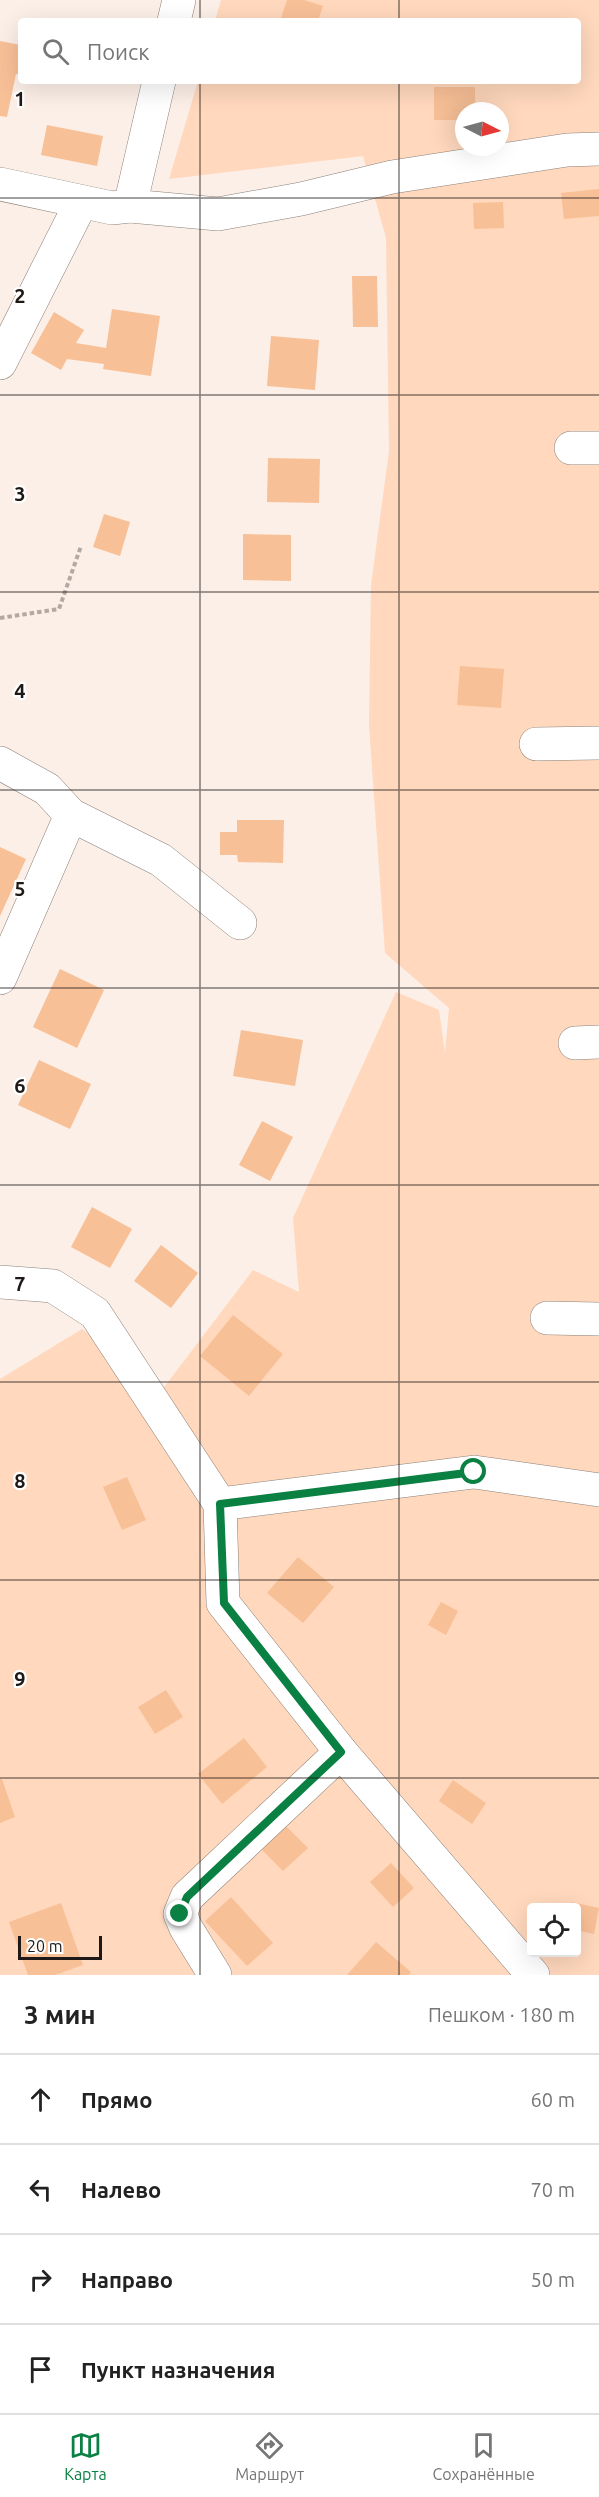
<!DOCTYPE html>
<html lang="ru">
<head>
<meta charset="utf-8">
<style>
  :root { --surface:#fff; --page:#f6f6f6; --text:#222; --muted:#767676; --line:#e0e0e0; --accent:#0b8043 }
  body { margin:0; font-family:Ubuntu,sans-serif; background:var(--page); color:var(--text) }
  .controls { position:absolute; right:18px; bottom:18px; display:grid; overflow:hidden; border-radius:6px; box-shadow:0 6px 24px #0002 }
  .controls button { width:54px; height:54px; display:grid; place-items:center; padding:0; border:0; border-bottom:2px solid var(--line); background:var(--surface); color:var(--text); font:30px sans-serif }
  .compass { position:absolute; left:455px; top:102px; width:54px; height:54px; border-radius:50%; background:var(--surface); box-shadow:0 6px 24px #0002; rotate:96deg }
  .scale { position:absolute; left:18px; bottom:15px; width:84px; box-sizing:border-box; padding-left:6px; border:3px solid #1e1916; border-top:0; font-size:16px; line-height:21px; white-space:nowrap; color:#1e1916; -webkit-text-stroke:4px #fff; paint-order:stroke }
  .stop { position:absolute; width:18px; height:18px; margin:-14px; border:4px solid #0b8043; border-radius:50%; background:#fff }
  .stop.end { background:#0b8043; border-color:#fff; box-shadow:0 2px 6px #0008 }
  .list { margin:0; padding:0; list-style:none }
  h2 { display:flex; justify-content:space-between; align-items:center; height:78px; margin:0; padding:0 24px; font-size:26px }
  h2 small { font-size:20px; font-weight:400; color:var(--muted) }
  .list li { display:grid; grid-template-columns:39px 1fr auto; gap:18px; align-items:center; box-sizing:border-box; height:90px; padding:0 24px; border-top:2px solid var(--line) }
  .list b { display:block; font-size:22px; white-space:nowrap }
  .list em { font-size:20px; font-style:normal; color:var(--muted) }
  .icon { flex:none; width:33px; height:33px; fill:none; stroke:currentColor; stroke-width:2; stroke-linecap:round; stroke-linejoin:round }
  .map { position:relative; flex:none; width:599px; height:1975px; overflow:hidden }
  .search { position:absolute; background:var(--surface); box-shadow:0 6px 24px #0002; left:18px; right:18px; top:18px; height:66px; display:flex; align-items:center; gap:15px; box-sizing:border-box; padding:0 21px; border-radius:6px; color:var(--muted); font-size:22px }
  .sheet { height:438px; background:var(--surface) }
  nav { display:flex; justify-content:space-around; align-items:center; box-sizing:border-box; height:84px; border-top:2px solid var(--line); background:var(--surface); font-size:16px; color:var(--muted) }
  nav a { display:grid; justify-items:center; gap:3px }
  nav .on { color:var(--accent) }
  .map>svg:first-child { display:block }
  .green { fill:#ffd8bd; fill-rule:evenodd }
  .building { fill:#f8c097 }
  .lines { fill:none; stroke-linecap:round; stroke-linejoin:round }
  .minor-casing { stroke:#8b8078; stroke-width:34 }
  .path { stroke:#b3a9a2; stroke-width:4; stroke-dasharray:4.5 3; stroke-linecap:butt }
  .minor { stroke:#fff; stroke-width:33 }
  .route { stroke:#0b8043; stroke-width:8 }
  .grid { fill:none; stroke:#1e1916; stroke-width:1.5; stroke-opacity:0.55 }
  .grid-label { font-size:20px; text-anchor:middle; font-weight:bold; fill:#1e1916; stroke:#fff; stroke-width:4.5; stroke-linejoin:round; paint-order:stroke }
</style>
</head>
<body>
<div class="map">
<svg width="599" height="1975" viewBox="0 0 599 1975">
  <rect width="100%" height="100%" fill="#fcefe7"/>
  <!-- green -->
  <path class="green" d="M221,0h378v1975h-599v-596l82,-50 80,61 91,-120 46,22 -6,-74 103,-226 43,18 6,43 4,-45 -64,-55 -16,-228 2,-140 18,-134 -3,-213 -23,-82 -194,23 29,-98h380v-60h-363zM464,111h36v36h-36zM532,1908h44v44h-44z"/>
  <!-- building -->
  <g class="building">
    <path d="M287,0h17l19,6 -5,15h-38z"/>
    <path d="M0,41l21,4v30l-5,-1 -9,43 -7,-1z"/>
    <path d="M434,87h41v24h-11v9h-30z"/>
    <path d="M47,125l56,11 -6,30 -56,-11z"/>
    <path d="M599,189v27l-35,3 -3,-26z"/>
    <path d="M503,202l1,26 -30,1 -1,-26z"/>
    <path d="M352,276h25l1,51h-25z"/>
    <path d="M112,309l48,7 -9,60 -48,-7 1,-5 -37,-5 -6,11 -30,-17 23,-41 30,18 -8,13 30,5z"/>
    <path d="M271,336l48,4 -4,50 -48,-4z"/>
    <path d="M268,458l52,1 -1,44 -52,-1z"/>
    <path d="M104,514l26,8 -10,34 -27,-9z"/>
    <path d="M243,534l48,1v46l-48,-1z"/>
    <path d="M460,666l44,3 -3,39 -44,-3z"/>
    <path d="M237,820h47l-1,43 -45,-1 -1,-7h-17v-23h17z"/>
    <path d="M0,847l26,12 -26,57z"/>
    <path d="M60,969l44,21 -27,58 -44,-21z"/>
    <path d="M241,1030l62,10 -8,46 -62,-10z"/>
    <path d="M39,1060l52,24 -21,45 -52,-24z"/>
    <path d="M262,1121l31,16 -23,44 -31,-16z"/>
    <path d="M92,1207l40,22 -22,39 -39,-21z"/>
    <path d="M161,1245l37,28 -27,35 -37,-27z"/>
    <path d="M233,1315l50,39 -34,42 -49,-40z"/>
    <path d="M127,1477l19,43 -24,10 -19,-43z"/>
    <path d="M298,1557l36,30 -31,36 -36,-30z"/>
    <path d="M441,1602l17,9 -12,24 -18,-10z"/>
    <path d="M166,1690l17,27 -28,17 -17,-27z"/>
    <path d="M244,1738l23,29 -45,37 -24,-30z"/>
    <path d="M0,1779h2l13,38 -15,6z"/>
    <path d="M453,1780l33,23 -14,21 -33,-23z"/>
    <path d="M282,1822l26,26 -25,23 -25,-25z"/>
    <path d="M391,1863l23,25 -21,19 -23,-25z"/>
    <path d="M231,1897l42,46 -26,23 -42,-45z"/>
    <path d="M571,1902l28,6 -5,26 -18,-4v-22h-6z"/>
    <path d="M61,1903l22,62 -28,10h-27l-19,-53z"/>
    <path d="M376,1942l35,30 -2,3h-62z"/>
  </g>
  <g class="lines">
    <!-- minor casing -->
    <g class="minor-casing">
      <g id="minor">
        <path d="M174,21l5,-21"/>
        <path d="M0,184l112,24 18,-2 88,8 83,-15 91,-22 175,-27 32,-1"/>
        <path d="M130,206l29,-125"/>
        <path d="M0,363l81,-160"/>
        <path d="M571,448h28"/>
        <path d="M536,744l63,-1"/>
        <path d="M0,763l47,26 24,26 90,45 79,63"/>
        <path d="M0,978l71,-163"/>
        <path d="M575,1043l24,-1"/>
        <path d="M0,1282l53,4 42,27 125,191 254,-32 125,18"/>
        <path d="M547,1318l52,1"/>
        <path d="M220,1504l3,99 118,149 192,223"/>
        <path d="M215,1975l-29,-47 -6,-14 7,-17 154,-145"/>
      </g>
    </g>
    <!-- path -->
    <path class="path" d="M0,618l59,-9 22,-63"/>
    <!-- minor -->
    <use href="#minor" class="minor"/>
  </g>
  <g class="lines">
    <!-- route -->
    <path class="route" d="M180,1914l7,-17 154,-145 -117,-149 -4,-99 254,-32"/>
  </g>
  <!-- grid -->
  <path class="grid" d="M200,0v21M399,0v21M200,81v1894M399,81v1894M0,198h599M0,395h599M0,592h599M0,790h599M0,988h599M0,1185h599M0,1382h599M0,1580h599M0,1778h599"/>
  <g class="grid-label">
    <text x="20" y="106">1</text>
    <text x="20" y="303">2</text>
    <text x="20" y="501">3</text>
    <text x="20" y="698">4</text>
    <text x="20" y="896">5</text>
    <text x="20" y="1093">6</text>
    <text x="20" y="1291">7</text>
    <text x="20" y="1488">8</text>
    <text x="20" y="1686">9</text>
  </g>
</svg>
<div class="controls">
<button><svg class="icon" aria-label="locate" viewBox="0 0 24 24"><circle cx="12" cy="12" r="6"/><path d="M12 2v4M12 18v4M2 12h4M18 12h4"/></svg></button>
</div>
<svg class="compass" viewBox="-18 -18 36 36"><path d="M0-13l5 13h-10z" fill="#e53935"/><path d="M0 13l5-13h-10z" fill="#767676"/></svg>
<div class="scale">20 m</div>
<div class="stop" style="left:474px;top:1472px"></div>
<div class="stop end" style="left:180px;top:1914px"></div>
<div class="search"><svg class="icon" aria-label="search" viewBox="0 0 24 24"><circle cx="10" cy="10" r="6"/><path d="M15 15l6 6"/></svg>Поиск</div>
</div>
<section class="sheet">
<h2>3 мин<small>Пешком · 180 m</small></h2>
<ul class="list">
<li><svg class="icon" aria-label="ahead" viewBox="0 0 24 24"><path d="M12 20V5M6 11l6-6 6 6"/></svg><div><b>Прямо</b></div><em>60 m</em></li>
<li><svg class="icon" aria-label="left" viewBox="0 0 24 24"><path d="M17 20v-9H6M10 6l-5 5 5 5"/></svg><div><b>Налево</b></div><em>70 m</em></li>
<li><svg class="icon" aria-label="right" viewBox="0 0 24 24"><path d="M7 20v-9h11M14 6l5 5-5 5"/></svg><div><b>Направо</b></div><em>50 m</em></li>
<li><svg class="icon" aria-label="arrive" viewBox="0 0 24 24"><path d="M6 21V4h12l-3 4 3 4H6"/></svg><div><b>Пункт назначения</b></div></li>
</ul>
</section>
<nav>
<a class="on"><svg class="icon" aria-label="map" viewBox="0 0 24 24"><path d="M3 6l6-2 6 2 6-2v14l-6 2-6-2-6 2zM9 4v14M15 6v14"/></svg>Карта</a>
<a><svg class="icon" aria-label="directions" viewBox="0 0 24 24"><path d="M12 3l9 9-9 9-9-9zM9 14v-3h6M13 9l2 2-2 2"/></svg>Маршрут</a>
<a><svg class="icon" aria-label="saved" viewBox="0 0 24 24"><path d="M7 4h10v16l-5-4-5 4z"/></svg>Сохранённые</a>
</nav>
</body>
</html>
